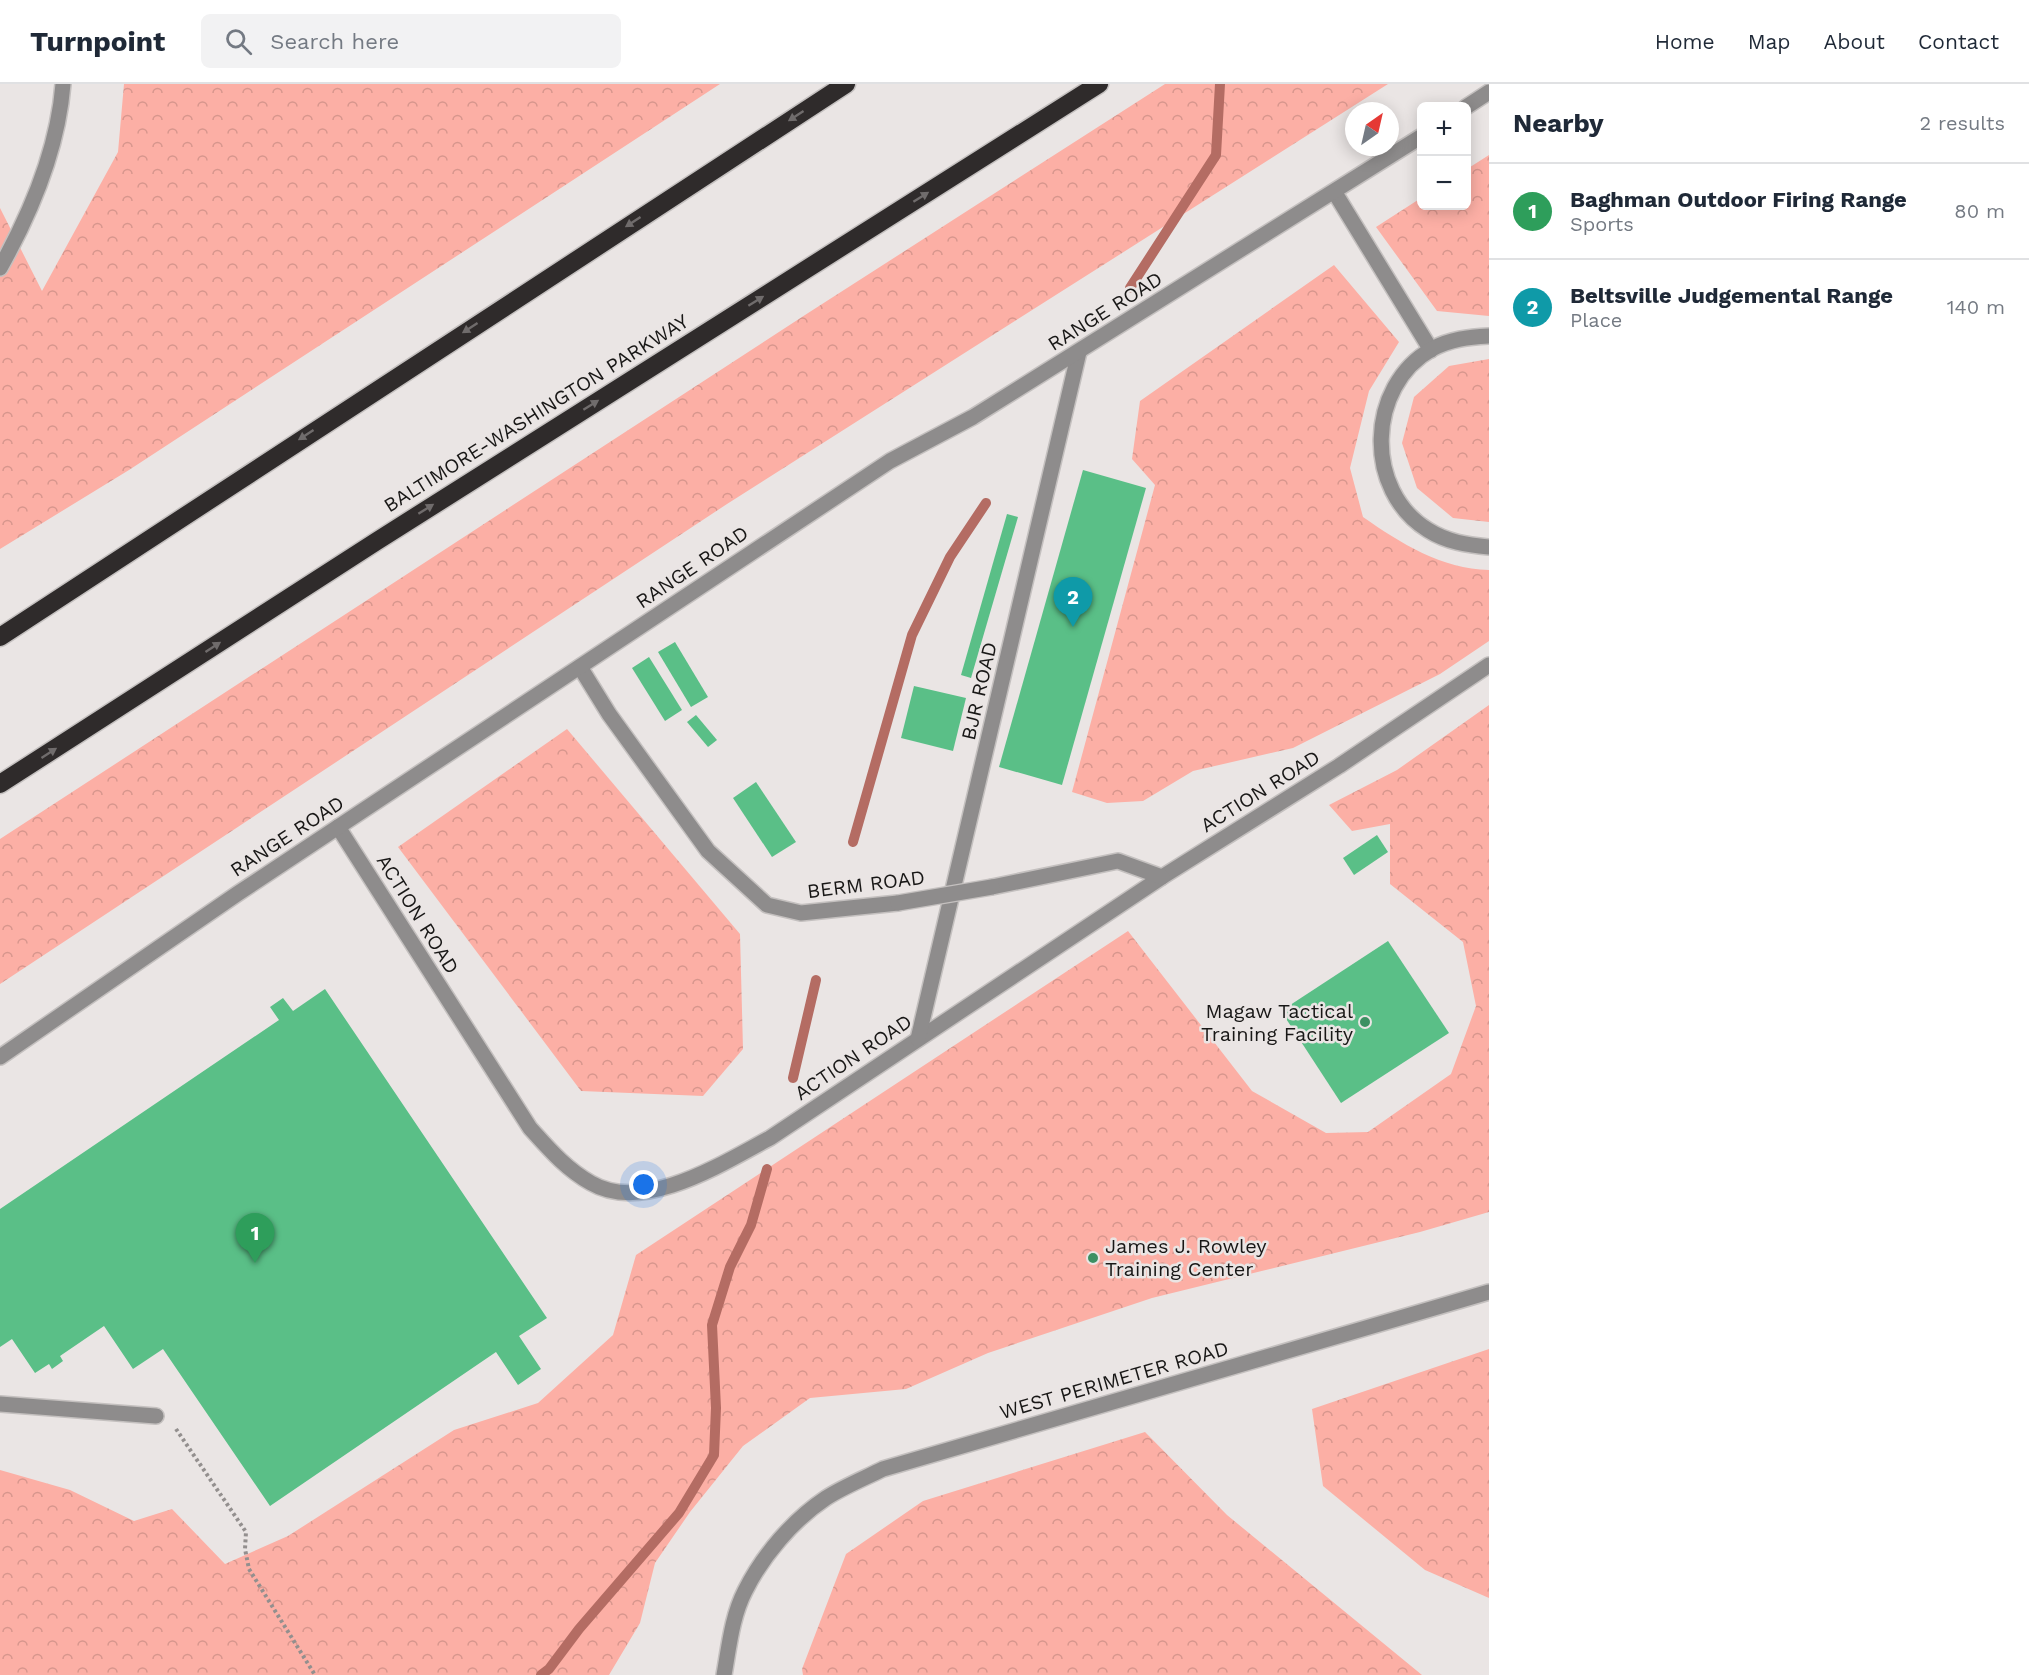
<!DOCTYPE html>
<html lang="en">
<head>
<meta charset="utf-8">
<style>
  :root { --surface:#fff; --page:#f2f2f3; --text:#1f2937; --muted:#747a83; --line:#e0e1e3; --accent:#3c9062 }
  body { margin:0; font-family:"Work Sans",sans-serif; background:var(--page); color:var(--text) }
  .controls { position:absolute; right:18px; top:18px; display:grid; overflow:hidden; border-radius:9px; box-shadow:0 3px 15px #0003 }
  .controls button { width:54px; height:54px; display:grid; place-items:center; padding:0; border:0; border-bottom:2px solid var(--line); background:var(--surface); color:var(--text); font:30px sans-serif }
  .compass { position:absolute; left:1345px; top:18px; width:54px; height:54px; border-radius:50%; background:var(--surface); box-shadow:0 3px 15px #0003; rotate:34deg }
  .you { position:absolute; left:644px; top:1101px; width:21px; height:21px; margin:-15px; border:4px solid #fff; border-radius:50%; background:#1a73e8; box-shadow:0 0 0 9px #1a73e833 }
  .badge { display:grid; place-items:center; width:39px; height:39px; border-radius:50%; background:var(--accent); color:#fff; font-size:20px; font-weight:700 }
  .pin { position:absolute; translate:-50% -50px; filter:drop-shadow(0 2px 3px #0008) }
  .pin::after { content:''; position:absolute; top:32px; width:21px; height:18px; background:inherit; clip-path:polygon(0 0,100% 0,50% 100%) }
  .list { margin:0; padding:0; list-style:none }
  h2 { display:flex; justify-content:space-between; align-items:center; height:78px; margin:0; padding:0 24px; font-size:26px }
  h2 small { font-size:20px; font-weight:400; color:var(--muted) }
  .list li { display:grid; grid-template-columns:39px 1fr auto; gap:18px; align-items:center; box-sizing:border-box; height:96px; padding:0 24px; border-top:2px solid var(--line) }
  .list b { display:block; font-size:22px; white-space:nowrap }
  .list p { margin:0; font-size:20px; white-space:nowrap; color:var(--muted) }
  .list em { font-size:20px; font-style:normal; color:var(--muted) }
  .icon { flex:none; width:33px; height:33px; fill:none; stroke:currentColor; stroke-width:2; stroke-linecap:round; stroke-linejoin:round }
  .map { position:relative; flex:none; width:1489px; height:1591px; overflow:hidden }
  header { display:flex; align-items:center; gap:36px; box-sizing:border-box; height:84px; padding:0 30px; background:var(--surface); border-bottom:2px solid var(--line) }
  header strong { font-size:28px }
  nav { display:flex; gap:33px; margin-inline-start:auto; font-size:21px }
  .search { width:420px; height:54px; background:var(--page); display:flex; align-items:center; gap:15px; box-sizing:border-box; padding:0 21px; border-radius:9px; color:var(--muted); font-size:22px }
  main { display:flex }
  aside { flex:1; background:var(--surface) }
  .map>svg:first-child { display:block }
  .forest { fill:url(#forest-crowns) }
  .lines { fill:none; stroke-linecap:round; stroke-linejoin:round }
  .stream { stroke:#b46c63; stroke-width:10 }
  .building { fill:#5abf87 }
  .service-casing { stroke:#c4c0bf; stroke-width:18 }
  .tertiary-casing { stroke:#c4c0bf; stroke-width:18 }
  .motorway-casing { stroke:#c4c0bf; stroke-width:21 }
  .path { stroke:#938f8e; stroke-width:4; stroke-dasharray:3 3; stroke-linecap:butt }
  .service { stroke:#8e8c8c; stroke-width:15 }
  .tertiary { stroke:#8e8c8c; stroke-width:15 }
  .motorway { stroke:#2f2b2b; stroke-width:18 }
  .service-bridge-casing { stroke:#c4c0bf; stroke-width:18; stroke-linecap:butt }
  .service-bridge { stroke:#8e8c8c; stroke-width:15 }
  .oneway { fill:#706c6c }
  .poi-dot { fill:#3c9062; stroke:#eae5e4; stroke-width:2 }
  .labels { text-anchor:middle; stroke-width:5; stroke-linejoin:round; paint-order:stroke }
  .street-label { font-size:20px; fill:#181716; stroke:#eae5e4 }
  .poi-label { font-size:20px; fill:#181716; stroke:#eae5e4; text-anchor:end }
</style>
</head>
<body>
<header>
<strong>Turnpoint</strong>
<div class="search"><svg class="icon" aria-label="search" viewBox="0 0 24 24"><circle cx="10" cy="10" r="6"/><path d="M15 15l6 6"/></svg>Search here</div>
<nav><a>Home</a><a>Map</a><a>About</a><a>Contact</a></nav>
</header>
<main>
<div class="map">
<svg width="1489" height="1591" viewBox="0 0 1489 1591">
  <defs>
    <pattern id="forest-crowns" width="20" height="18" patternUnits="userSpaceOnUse" patternTransform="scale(1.5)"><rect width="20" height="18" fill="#fcafa5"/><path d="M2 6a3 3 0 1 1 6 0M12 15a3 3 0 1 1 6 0" fill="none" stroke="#d7968d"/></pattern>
  </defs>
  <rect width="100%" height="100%" fill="#eae5e4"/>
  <!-- forest -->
  <g class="forest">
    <path d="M124,0h596l-591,386 -129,79v-341l42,83 76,-139z"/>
    <path d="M1165,0h223l-661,420 -727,480v-145l805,-524z"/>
    <path d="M1489,71v161l-52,-5 -61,-84 45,-29 1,8h44l1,-37z"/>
    <path d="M1334,181l65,77 -30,49 -19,77 13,49c37,26 79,52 126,53v71l-49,33 -147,74 -100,23 -50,30 -36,2 -35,-11 83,-307 -23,-26 8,-58z"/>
    <path d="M1489,275v163l-36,-4 -36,-30 -15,-45 12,-46 35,-31z"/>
    <path d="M1489,621v507l-69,20 -268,66 -164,55 -82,36 -96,9 -67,48 -53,66 -35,51 -15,60 -31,52h-609v-205l70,20 64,31 38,-12 53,55 63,-28 166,-106 84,-27 75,-68 23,-80 492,-324 124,160 74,42 42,-1 83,-58 25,-68 -13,-64 -73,-58v-60l-38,7 -23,-26 68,-35z"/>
    <path d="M567,645l173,205 3,115 -40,47 -122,-5 -183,-244z"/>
    <path d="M1489,1265v249l-64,-28 -102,-84 -11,-77z"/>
    <path d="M1145,1348l82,83 195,160h-619l-1,-6 44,-115 77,-53z"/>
  </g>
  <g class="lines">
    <!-- stream -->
    <g class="stream">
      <path d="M1130,204l86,-133 4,-71"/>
      <path d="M853,758l59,-207 38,-78 36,-54"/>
      <path d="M793,994l23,-98"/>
      <path d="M541,1591l8,-6 30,-40 100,-116 35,-58 2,-47 -4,-83 18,-58 21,-42 16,-56"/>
    </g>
  </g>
  <!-- building -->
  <g class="building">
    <path d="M1083,386l63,18 -84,297 -63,-18z"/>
    <path d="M1007,430l11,3 -47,161 -10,-3z"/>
    <path d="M675,558l33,55 -17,10 -33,-55z"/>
    <path d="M649,573l33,53 -17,11 -33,-53z"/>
    <path d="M914,602l52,12 -13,53 -52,-13z"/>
    <path d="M696,631l21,25 -9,7 -21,-25z"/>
    <path d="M756,698l40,60 -24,15 -39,-59z"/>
    <path d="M1377,751l11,17 -34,23 -11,-17z"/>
    <path d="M1388,857l61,92 -108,70 -60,-92z"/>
    <path d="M325,905l222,329 -28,18 22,33 -23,16 -22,-33 -226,154 -107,-157 -30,20 -29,-43 -44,30 3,5 -11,8 -3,-5 -14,9 -23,-34 -12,8v-138l279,-189 -9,-13 13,-9 10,13z"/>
  </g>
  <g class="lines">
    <!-- service casing -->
    <g class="service-casing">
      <g id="service">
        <path d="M1466,23l23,-15"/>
        <path d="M1335,109l96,157"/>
        <path d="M1489,252c-20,1 -39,3 -57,13 -66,37 -68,142 -4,181 19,12 39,15 61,17"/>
        <path d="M580,583l29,47 99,137 59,54 34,8 97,-10"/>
        <path d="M338,743l192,301c19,21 36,41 61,55 53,31 132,-20 179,-45l392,-261 177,-111 150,-101"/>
        <path d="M992,803l126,-26 44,16"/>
        <path d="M918,955l161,-687"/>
        <path d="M0,973l237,-163 653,-433 83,-44 449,-281"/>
        <path d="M0,1320l156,12"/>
        <path d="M724,1591c5,-28 8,-59 21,-84 18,-36 48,-71 81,-93 17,-11 39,-20 57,-29l606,-177"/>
      </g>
    </g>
    <!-- tertiary casing -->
    <g class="tertiary-casing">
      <path id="tertiary" d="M0,184c32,-57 58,-119 63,-184"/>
    </g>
    <!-- motorway casing -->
    <g class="motorway-casing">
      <g id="motorway">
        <path d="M0,553l846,-553"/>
        <path d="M0,700l377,-243 722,-457"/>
      </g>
    </g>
    <!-- path -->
    <path class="path" d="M176,1345l70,103 -1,17 4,20 66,106"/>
    <!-- service -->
    <use href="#service" class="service"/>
    <!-- tertiary -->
    <use href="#tertiary" class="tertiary"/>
    <!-- motorway -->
    <use href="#motorway" class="motorway"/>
    <!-- service-bridge casing -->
    <g class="service-bridge-casing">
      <path id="service-bridge" d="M898,819l94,-16"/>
    </g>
    <!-- service-bridge -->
    <use href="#service-bridge" class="service-bridge"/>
  </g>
  <!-- one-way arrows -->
  <defs><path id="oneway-solid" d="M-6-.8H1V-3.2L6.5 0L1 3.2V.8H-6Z" transform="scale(1.5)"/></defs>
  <g class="oneway">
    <use href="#oneway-solid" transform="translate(796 32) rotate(147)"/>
    <use href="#oneway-solid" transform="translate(921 113) rotate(-32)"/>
    <use href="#oneway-solid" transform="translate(633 138) rotate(147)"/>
    <use href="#oneway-solid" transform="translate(756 217) rotate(-32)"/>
    <use href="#oneway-solid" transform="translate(470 244) rotate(147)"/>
    <use href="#oneway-solid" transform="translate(591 321) rotate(-32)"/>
    <use href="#oneway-solid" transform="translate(306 351) rotate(147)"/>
    <use href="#oneway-solid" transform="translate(426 425) rotate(-32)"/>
    <use href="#oneway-solid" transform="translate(213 563) rotate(-33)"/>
    <use href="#oneway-solid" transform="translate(49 669) rotate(-33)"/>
  </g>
  <!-- markers -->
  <g class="poi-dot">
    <circle cx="1365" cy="938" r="6"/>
    <circle cx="1093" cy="1174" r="6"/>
  </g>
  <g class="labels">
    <!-- street labels -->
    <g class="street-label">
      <text transform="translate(1105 227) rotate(-32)" y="7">RANGE ROAD</text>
      <text transform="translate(536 329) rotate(-32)" y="7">BALTIMORE-WASHINGTON PARKWAY</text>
      <text transform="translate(692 483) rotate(-34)" y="7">RANGE ROAD</text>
      <text transform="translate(979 607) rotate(-77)" y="7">BJR ROAD</text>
      <text transform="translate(1260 707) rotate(-32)" y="7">ACTION ROAD</text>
      <text transform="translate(287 752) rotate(-33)" y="7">RANGE ROAD</text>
      <text transform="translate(866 800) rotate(-7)" y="7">BERM ROAD</text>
      <text transform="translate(418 830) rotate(58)" y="7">ACTION ROAD</text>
      <text transform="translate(853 973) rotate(-34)" y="7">ACTION ROAD</text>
      <text transform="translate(1114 1296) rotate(-16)" y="7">WEST PERIMETER ROAD</text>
    </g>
    <!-- poi labels -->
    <g class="poi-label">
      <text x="1353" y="934">Magaw Tactical<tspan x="1353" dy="23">Training Facility</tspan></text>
      <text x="1105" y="1169" text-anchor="start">James J. Rowley<tspan x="1105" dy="23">Training Center</tspan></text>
    </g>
  </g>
</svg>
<div class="controls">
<button>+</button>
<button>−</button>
</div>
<svg class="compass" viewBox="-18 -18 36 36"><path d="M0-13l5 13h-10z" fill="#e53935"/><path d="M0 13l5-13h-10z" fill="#747a83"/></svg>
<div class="you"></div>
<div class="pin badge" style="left:255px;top:1179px;background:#2e9e5b">1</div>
<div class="pin badge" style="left:1073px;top:543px;background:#0f9aa8">2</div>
</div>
<aside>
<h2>Nearby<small>2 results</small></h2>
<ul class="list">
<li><span class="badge" style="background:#2e9e5b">1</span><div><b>Baghman Outdoor Firing Range</b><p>Sports</p></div><em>80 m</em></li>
<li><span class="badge" style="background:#0f9aa8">2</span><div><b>Beltsville Judgemental Range</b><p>Place</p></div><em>140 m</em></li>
</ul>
</aside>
</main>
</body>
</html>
